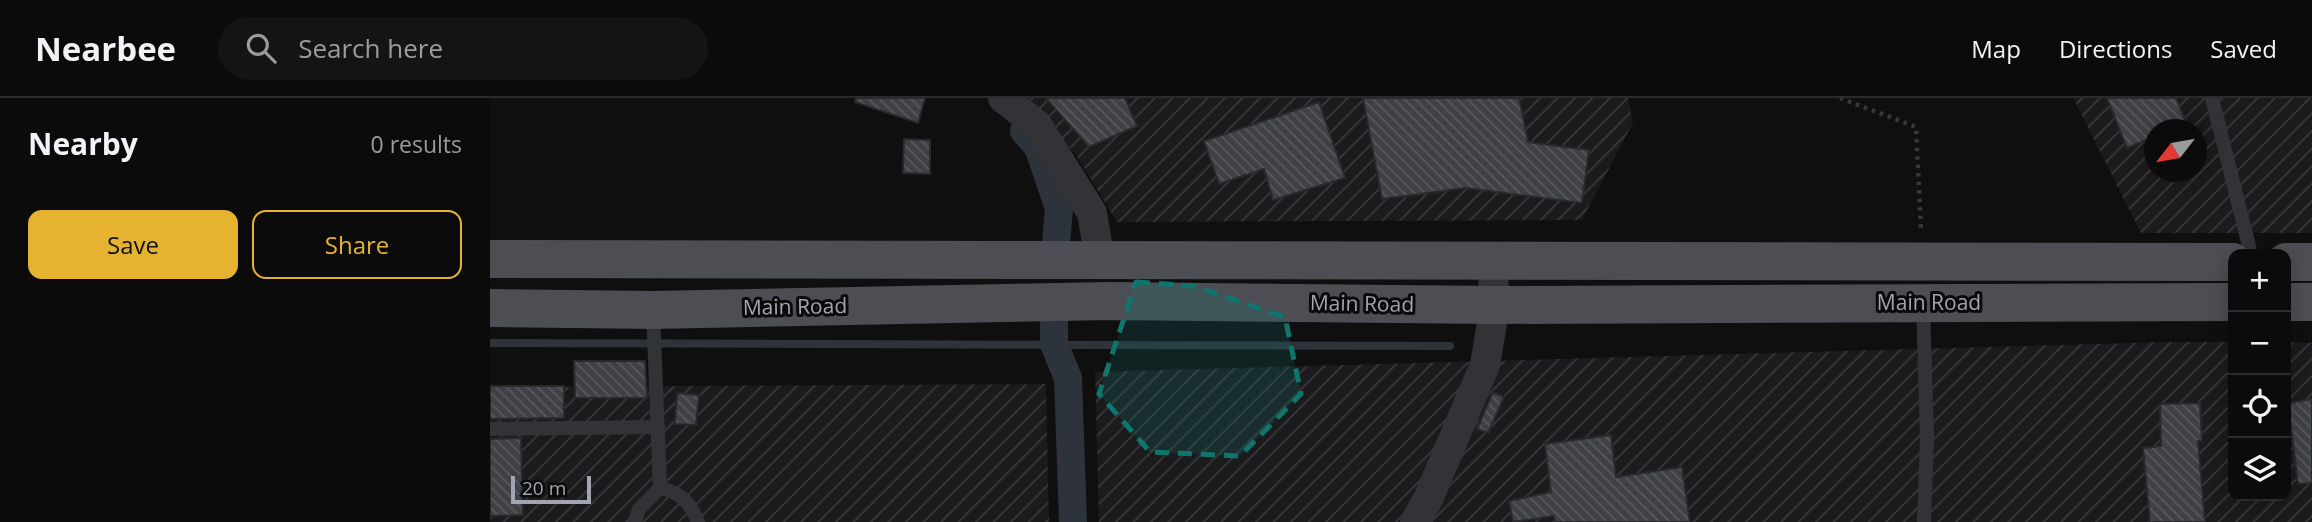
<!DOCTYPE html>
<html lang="en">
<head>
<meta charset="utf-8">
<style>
  :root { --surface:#0b0b0c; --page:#141415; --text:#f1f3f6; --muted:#9a9b9d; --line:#2b2b2d; --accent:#e6b331 }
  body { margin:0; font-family:"Open Sans",sans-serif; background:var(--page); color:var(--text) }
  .controls { position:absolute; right:21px; bottom:21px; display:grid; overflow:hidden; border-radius:14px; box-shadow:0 4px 18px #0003 }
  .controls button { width:63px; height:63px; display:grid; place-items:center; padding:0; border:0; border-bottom:2px solid var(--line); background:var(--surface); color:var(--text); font:35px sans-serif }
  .compass { position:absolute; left:1654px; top:21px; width:63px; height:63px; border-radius:50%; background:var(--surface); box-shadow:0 4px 18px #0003; rotate:239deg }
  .scale { position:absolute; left:21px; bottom:18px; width:80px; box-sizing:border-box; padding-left:7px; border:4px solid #a1a5b0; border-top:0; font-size:19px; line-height:24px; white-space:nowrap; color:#a1a5b0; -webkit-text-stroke:5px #0a0a0b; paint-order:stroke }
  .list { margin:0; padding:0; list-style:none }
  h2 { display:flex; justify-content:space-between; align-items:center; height:91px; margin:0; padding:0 28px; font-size:30px }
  h2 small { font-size:23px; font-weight:400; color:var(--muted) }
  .actions { display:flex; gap:14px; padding:21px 28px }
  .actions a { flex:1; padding:16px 0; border:2px solid var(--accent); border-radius:14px; text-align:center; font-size:24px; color:var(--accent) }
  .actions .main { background:var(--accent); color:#111 }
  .icon { flex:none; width:38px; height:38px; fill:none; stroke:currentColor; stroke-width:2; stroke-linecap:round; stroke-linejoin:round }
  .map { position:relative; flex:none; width:1822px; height:424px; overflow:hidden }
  header { display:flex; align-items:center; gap:42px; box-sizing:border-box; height:98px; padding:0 35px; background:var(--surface); border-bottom:2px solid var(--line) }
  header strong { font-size:33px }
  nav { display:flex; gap:38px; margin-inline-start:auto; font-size:24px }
  .search { width:490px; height:63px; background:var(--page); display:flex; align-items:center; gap:18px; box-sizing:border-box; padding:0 24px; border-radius:38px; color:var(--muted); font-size:26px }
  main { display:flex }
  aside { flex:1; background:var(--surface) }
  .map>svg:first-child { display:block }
  .industrial { fill:url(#industrial-furrows); fill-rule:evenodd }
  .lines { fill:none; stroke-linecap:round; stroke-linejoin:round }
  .stream { stroke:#2c333a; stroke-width:8 }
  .canal { stroke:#2c333a; stroke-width:28 }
  .building { fill:url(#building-back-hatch); stroke:#29292c; stroke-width:2 }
  .path { stroke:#36383c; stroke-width:4.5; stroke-dasharray:3.5 5; stroke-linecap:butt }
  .service { stroke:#323337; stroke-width:14 }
  .minor { stroke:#323337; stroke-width:30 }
  .primary { stroke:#4c4e54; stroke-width:38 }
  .marked { fill:#0f766e; fill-opacity:0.2; stroke:#0f766e; stroke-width:5; stroke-dasharray:14 9; stroke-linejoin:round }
  .labels { text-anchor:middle; stroke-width:6; stroke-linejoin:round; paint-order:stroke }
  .street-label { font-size:21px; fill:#a1a5b0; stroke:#0a0a0b }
</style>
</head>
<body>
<header>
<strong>Nearbee</strong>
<div class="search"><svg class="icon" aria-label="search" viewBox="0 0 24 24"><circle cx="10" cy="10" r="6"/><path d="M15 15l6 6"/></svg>Search here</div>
<nav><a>Map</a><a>Directions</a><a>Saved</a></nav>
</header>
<main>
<aside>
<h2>Nearby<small>0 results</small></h2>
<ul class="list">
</ul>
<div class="actions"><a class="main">Save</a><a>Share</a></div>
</aside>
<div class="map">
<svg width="1822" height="424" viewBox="0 0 1822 424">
  <defs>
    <pattern id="industrial-furrows" width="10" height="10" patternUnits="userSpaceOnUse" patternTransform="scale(1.75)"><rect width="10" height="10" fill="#1b1b1d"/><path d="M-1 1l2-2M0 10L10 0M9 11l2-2" fill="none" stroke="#39393b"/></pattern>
    <pattern id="building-back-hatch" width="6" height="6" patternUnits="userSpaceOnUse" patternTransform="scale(1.75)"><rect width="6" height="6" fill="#404146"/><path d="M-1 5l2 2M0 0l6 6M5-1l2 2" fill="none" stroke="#58595e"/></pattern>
  </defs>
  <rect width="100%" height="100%" fill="#0f0f10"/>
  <!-- industrial -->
  <g class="industrial">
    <path d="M529,0h609l5,25 -51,97 -465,2 -42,-69z"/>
    <path d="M1583,0h239v135h-171zM1664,32h42v42h-42z"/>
    <path d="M1676,244h67v154h53v-154l26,1v179h-1213l-4,-150z"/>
    <path d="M556,286l3,138h-559v-135z"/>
  </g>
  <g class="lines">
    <!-- stream -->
    <path class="stream" d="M0,245l960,3"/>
    <!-- canal -->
    <g class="canal">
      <path d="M534,33l14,16 21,61 -3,37"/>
      <path d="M564,214v32l14,34 5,144"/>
    </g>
  </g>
  <!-- building -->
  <g class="building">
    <path d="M366,0h69l-7,25 -63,-21z"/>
    <path d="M556,0h79l12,28 -48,21z"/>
    <path d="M873,0h156l9,44 61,8 -7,53 -116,-15 -84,11z"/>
    <path d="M1617,0h69l11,26 -14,6h-19v7l-27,11z"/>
    <path d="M829,4l26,76 -72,22 -9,-31 -45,15 -15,-43z"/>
    <path d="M414,41l26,1v34l-27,-1z"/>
    <path d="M84,263h71l2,37h-72z"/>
    <path d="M0,288h74v32l-74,1z"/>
    <path d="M1003,294l11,5 -16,36 -11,-4z"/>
    <path d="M187,295l22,2 -3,30 -21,-1z"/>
    <path d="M1822,301v84l-14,1 -10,-81z"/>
    <path d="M1710,305l2,38h-4l7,81h-55l-7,-74 18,-2 -1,-42z"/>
    <path d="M1121,337l5,42 66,-10 8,55h-135l-1,-6 -41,6 -4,-21 42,-9 -6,-48z"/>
    <path d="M31,340l2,77 -33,1v-77z"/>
  </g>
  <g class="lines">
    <!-- path -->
    <path class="path" d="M1350,0l76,29 5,103"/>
    <!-- service -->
    <g class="service">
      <path d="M1722,0l39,156"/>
      <path d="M1433,206l4,134 -3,84"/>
      <path d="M163,212l7,178c20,4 31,15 38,34"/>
      <path d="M0,331l168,-2"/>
      <path d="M145,424l4,-13 21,-21"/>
    </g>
    <!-- minor -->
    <g class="minor">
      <path d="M513,0l34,27 55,88 8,47"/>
      <path d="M925,424l13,-23 57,-134 10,-60 -3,-44"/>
    </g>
    <!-- primary -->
    <g class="primary">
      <path d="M0,161l1743,3"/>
      <path d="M1796,164h26"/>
      <path d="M1796,204h26"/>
      <path d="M0,210l163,2 457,-9 385,4 738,-3"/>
    </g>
  </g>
  <!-- marked area -->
  <path class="marked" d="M646,184l58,4 91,31 16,77 -61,62 -90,-4 -51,-58z"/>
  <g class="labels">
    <!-- street labels -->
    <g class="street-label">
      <text x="1439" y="212">Main Road</text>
      <text transform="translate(872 206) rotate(1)" y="7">Main Road</text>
      <text transform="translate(305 209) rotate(-1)" y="7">Main Road</text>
    </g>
  </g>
</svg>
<div class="controls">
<button>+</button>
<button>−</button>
<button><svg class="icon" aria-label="locate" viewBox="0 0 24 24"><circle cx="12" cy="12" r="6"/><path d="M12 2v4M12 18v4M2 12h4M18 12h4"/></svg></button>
<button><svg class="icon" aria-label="layers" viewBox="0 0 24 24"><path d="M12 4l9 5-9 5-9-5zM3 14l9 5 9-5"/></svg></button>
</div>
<svg class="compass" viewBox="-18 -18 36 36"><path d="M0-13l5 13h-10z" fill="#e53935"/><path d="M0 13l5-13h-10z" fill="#9a9b9d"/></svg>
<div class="scale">20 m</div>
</div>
</main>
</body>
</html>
